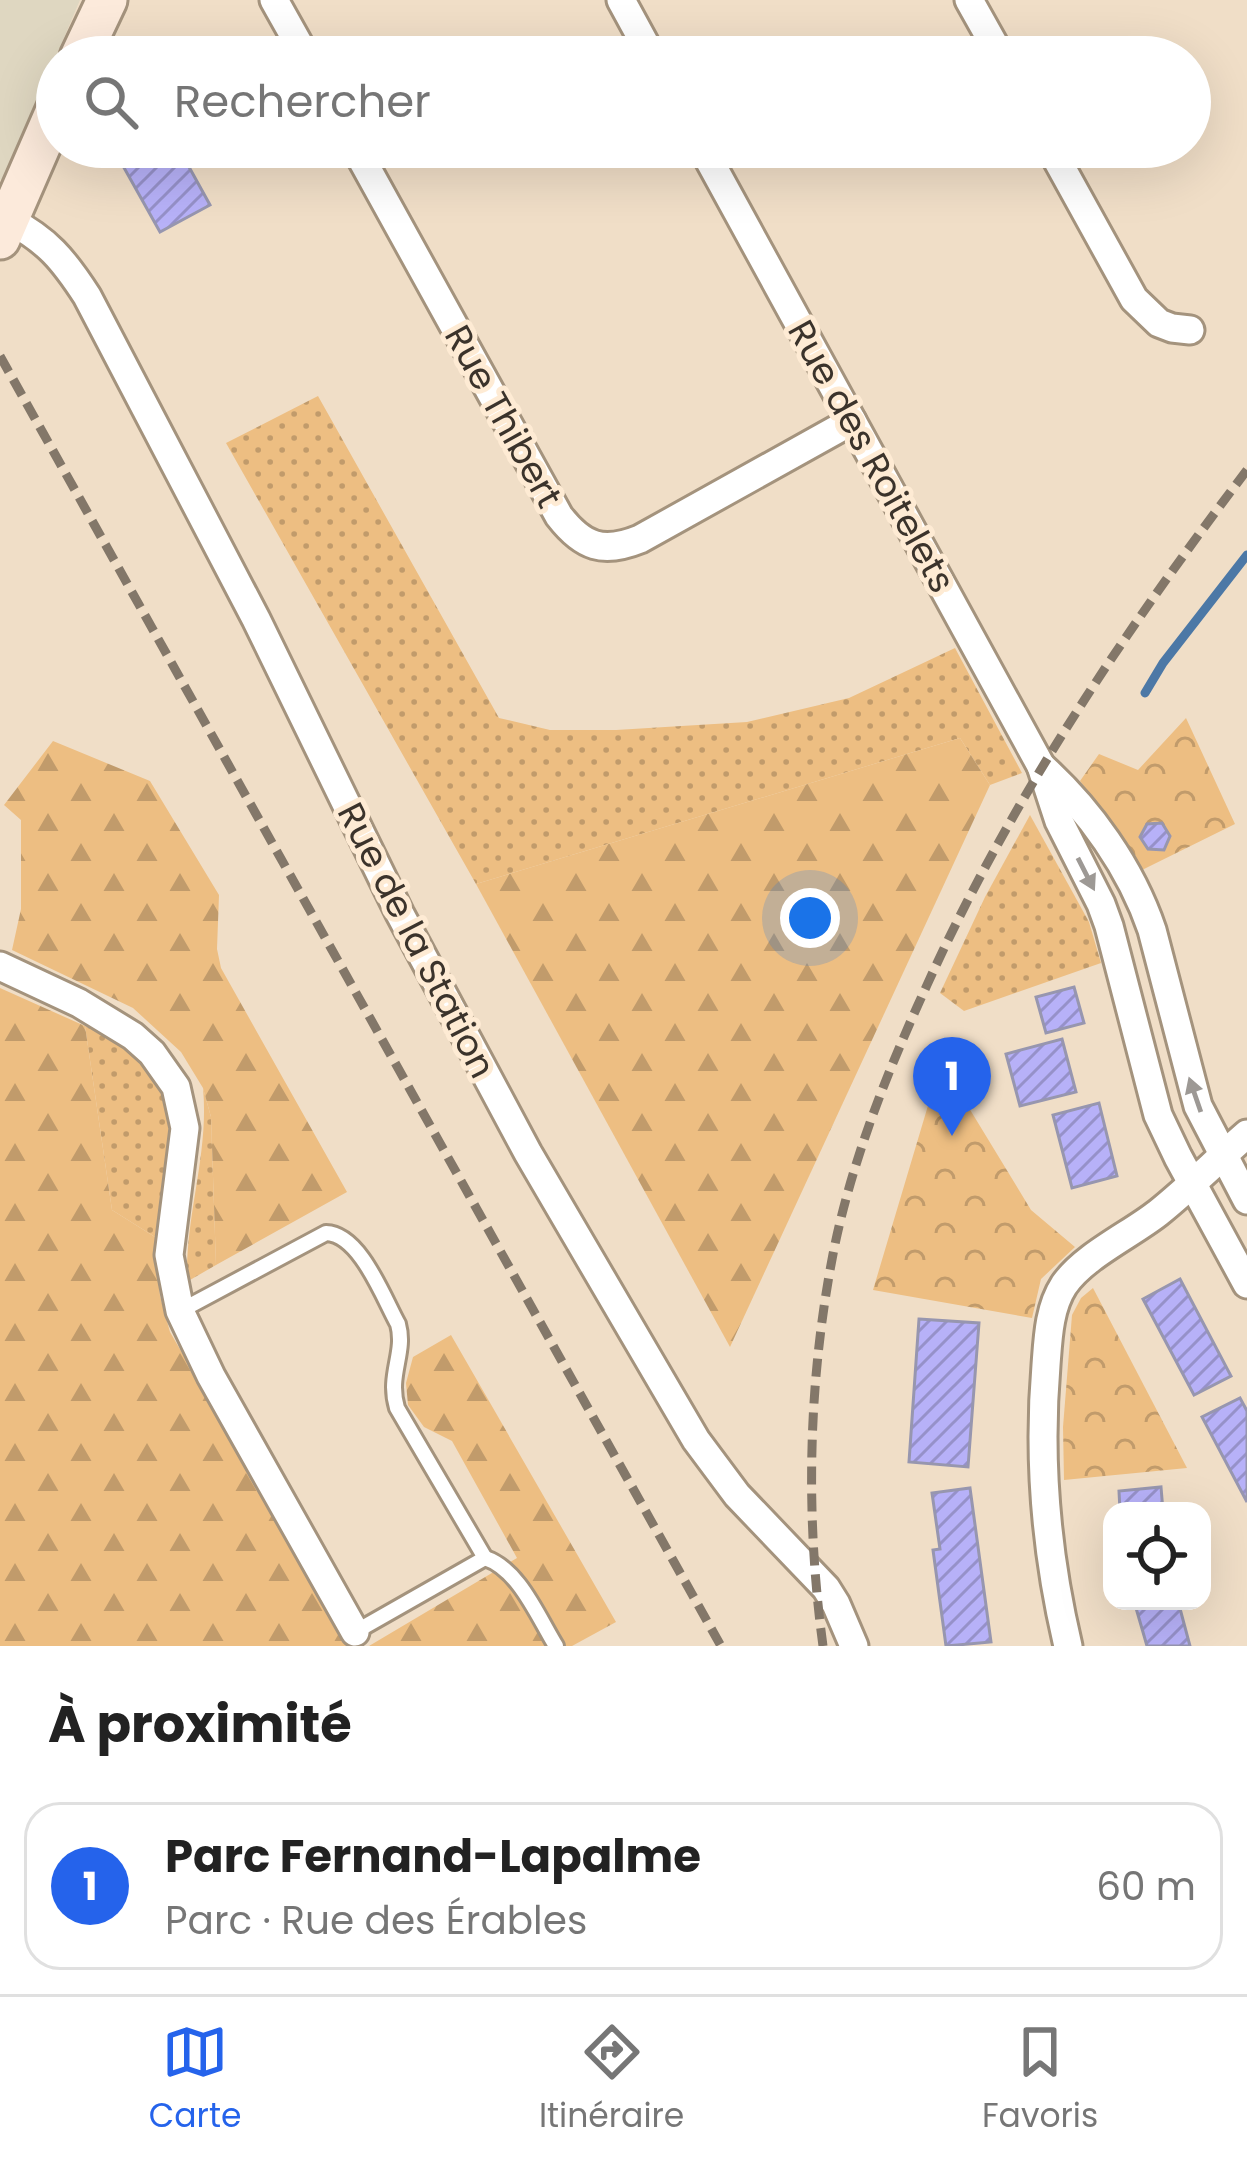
<!DOCTYPE html>
<html lang="fr">
<head>
<meta charset="utf-8">
<style>
  :root { --surface:#fff; --page:#f6f6f6; --text:#222; --muted:#767676; --line:#e0e0e0; --accent:#2563eb }
  body { margin:0; font-family:Poppins,sans-serif; background:var(--page); color:var(--text) }
  .controls { position:absolute; right:36px; bottom:36px; display:grid; overflow:hidden; border-radius:24px; box-shadow:0 12px 48px #0002 }
  .controls button { width:108px; height:108px; display:grid; place-items:center; padding:0; border:0; border-bottom:3px solid var(--line); background:var(--surface); color:var(--text); font:60px sans-serif }
  .you { position:absolute; left:810px; top:918px; width:42px; height:42px; margin:-30px; border:9px solid #fff; border-radius:50%; background:#1a73e8; box-shadow:0 0 0 18px #1a73e833 }
  .badge { display:grid; place-items:center; width:78px; height:78px; border-radius:50%; background:var(--accent); color:#fff; font-size:39px; font-weight:700 }
  .pin { position:absolute; translate:-50% -99px; filter:drop-shadow(0 3px 6px #0008) }
  .pin::after { content:''; position:absolute; top:63px; width:42px; height:36px; background:inherit; clip-path:polygon(0 0,100% 0,50% 100%) }
  .list { margin:0; padding:0; list-style:none }
  h2 { display:flex; justify-content:space-between; align-items:center; height:156px; margin:0; padding:0 48px; font-size:51px }
  h2 small { font-size:39px; font-weight:400; color:var(--muted) }
  .list li { display:grid; grid-template-columns:78px 1fr auto; gap:36px; align-items:center; box-sizing:border-box; height:168px; margin:0 24px 24px; padding:0 24px; border:3px solid var(--line); border-radius:36px }
  .list b { display:block; font-size:45px; white-space:nowrap }
  .list p { margin:0; font-size:39px; white-space:nowrap; color:var(--muted) }
  .list em { font-size:39px; font-style:normal; color:var(--muted) }
  .icon { flex:none; width:66px; height:66px; fill:none; stroke:currentColor; stroke-width:2; stroke-linecap:round; stroke-linejoin:round }
  .map { position:relative; flex:none; width:1247px; height:1646px; overflow:hidden }
  .search { position:absolute; background:var(--surface); box-shadow:0 12px 48px #0002; left:36px; right:36px; top:36px; height:132px; display:flex; align-items:center; gap:30px; box-sizing:border-box; padding:0 42px; border-radius:66px; color:var(--muted); font-size:45px }
  .sheet { height:348px; background:var(--surface) }
  nav { display:flex; justify-content:space-around; align-items:center; box-sizing:border-box; height:168px; border-top:3px solid var(--line); background:var(--surface); font-size:33px; color:var(--muted) }
  nav a { display:grid; justify-items:center; gap:6px }
  nav .on { color:var(--accent) }
  .map>svg:first-child { display:block }
  .commercial { fill:#dfd7c1 }
  .grass { fill:url(#grass-dots) }
  .forest { fill:url(#forest-firs) }
  .park { fill:url(#park-crowns) }
  .lines { fill:none; stroke-linecap:round; stroke-linejoin:round }
  .stream { stroke:#4c78a6; stroke-width:9 }
  .building { fill:url(#building-hatch); stroke:#9796af; stroke-width:3 }
  .lane-casing { stroke:#a4937d; stroke-width:20 }
  .street-casing { stroke:#a4937d; stroke-width:33 }
  .secondary-casing { stroke:#a4937d; stroke-width:45 }
  .lane { stroke:#fff; stroke-width:14 }
  .street { stroke:#fff; stroke-width:27 }
  .secondary { stroke:#fceadb; stroke-width:39 }
  .rail { stroke:#837769; stroke-width:9; stroke-dasharray:18 9; stroke-linecap:butt }
  .oneway { fill:#9d9995 }
  .labels { text-anchor:middle; stroke-width:10; stroke-linejoin:round; paint-order:stroke }
  .street-label { font-size:36px; fill:#3b332b; stroke:#feebd4 }
</style>
</head>
<body>
<div class="map">
<svg width="1247" height="1646" viewBox="0 0 1247 1646">
  <defs>
    <pattern id="grass-dots" width="8" height="8" patternUnits="userSpaceOnUse" patternTransform="scale(3)"><rect width="8" height="8" fill="#edbe82"/><path d="M2 2h.1M6 6h.1" fill="none" stroke="#c19b6b" stroke-width="1.8" stroke-linecap="round"/></pattern>
    <pattern id="forest-firs" width="22" height="20" patternUnits="userSpaceOnUse" patternTransform="scale(3)"><rect width="22" height="20" fill="#edbe82"/><path d="M5 1l3.5 6h-7zM16 11l3.5 6h-7z" fill="#c19b6b"/></pattern>
    <pattern id="park-crowns" width="20" height="18" patternUnits="userSpaceOnUse" patternTransform="scale(3)"><rect width="20" height="18" fill="#edbe82"/><path d="M2 6a3 3 0 1 1 6 0M12 15a3 3 0 1 1 6 0" fill="none" stroke="#c19b6b"/></pattern>
    <pattern id="building-hatch" width="6" height="6" patternUnits="userSpaceOnUse" patternTransform="scale(3)"><rect width="6" height="6" fill="#b7b1f8"/><path d="M-1 1l2-2M0 6l6-6M5 7l2-2" fill="none" stroke="#9691c9"/></pattern>
  </defs>
  <rect width="100%" height="100%" fill="#f0dec7"/>
  <!-- commercial -->
  <path class="commercial" d="M0,0h80l-77,182 -3,-3z"/>
  <!-- grass -->
  <g class="grass">
    <path d="M318,396l181,322 51,12h66l131,-8 102,-24 106,-50 67,125 -32,12 -30,-47 -484,146 -250,-441z"/>
    <path d="M1030,815l59,107 12,41 -137,48 -24,-18 45,-96z"/>
    <path d="M85,1026c53,24 89,56 86,119 -2,31 -12,62 -16,92l-43,-27z"/>
    <path d="M203,1088l8,29 5,148 -26,15 -3,-7c0,-63 22,-122 16,-185z"/>
  </g>
  <!-- forest -->
  <g class="forest">
    <path d="M960,738l30,47 -260,562 -254,-463z"/>
    <path d="M53,741l97,40 69,114 -2,54 4,19 126,224 -131,73 -5,-148 -8,-29 -22,-36 -48,-44 -121,-58 9,-41v-89l-17,-15z"/>
    <path d="M0,988l85,38 27,184 43,27 5,59 10,36 181,314h-351z"/>
    <path d="M451,1335l165,287 -44,24h-203l148,-88 -65,-117 -28,-14 -16,-22 -2,-22 7,-26z"/>
  </g>
  <!-- park -->
  <g class="park">
    <path d="M1186,718l49,106 -93,46 -17,-29 -45,-60 19,-27 39,16z"/>
    <path d="M941,1062l90,148 44,37 -34,32 -9,39 -159,-28z"/>
    <path d="M1093,1288l94,180 -123,12 -1,-53 9,-112 9,-17z"/>
  </g>
  <g class="lines">
    <!-- stream -->
    <path class="stream" d="M1145,693l18,-30 84,-108"/>
  </g>
  <!-- building -->
  <g class="building">
    <path d="M132,147h46l32,58 -50,27 -42,-75z"/>
    <path d="M1162,823l8,13 -6,14 -16,-1 -8,-12 7,-13z"/>
    <path d="M1074,987l10,36 -38,10 -10,-36z"/>
    <path d="M1062,1039l14,53 -56,14 -14,-52z"/>
    <path d="M1099,1103l18,73 -45,12 -19,-73z"/>
    <path d="M1180,1279l51,97 -37,19 -51,-96z"/>
    <path d="M919,1319l60,4 -11,144 -59,-5z"/>
    <path d="M1240,1398l7,13v91l-45,-85z"/>
    <path d="M1161,1487l2,24h-43l-1,-20z"/>
    <path d="M970,1488l21,154 -45,4 -13,-96 7,-1 -8,-56z"/>
    <path d="M1161,1601h17l12,45h-43l-11,-38z"/>
  </g>
  <g class="lines">
    <!-- lane casing -->
    <g class="lane-casing">
      <g id="lane">
        <path d="M180,1311l146,-78c34,1 57,64 72,91 8,29 -11,51 -1,84l88,150 -130,74"/>
        <path d="M485,1558c34,11 53,59 71,88"/>
      </g>
    </g>
    <!-- street casing -->
    <g class="street-casing">
      <g id="street">
        <path d="M274,0l32,57"/>
        <path d="M621,0l31,57"/>
        <path d="M969,0l32,57"/>
        <path d="M355,147l204,369c24,31 44,38 81,23l212,-118"/>
        <path d="M702,147l339,619 18,55 42,83 8,22 49,189 20,42 69,127"/>
        <path d="M1050,147l84,152 25,24 13,5 18,2"/>
        <path d="M9,220c38,20 54,39 78,76l169,323 144,295 128,239 168,287 41,55 89,93 10,16 18,42"/>
        <path d="M1041,766c48,43 90,102 111,164l46,176 49,94"/>
        <path d="M0,966l79,37 54,33 19,17 24,34 9,41 -16,127 11,56 31,65 144,256"/>
        <path d="M1068,1646c-22,-93 -30,-186 -22,-281 2,-27 3,-57 18,-80 20,-29 66,-50 94,-72 31,-25 59,-53 89,-79"/>
      </g>
    </g>
    <!-- secondary casing -->
    <g class="secondary-casing">
      <g id="secondary">
        <path d="M80,57l27,-57"/>
        <path d="M0,239l57,-131"/>
      </g>
    </g>
    <!-- lane -->
    <use href="#lane" class="lane"/>
    <!-- street -->
    <use href="#street" class="street"/>
    <!-- secondary -->
    <use href="#secondary" class="secondary"/>
    <!-- rail -->
    <g class="rail">
      <path d="M0,356l721,1290"/>
      <path d="M823,1646c-18,-132 -15,-266 11,-397 19,-92 54,-179 93,-264 84,-186 197,-353 320,-515"/>
    </g>
  </g>
  <!-- one-way arrows -->
  <defs><path id="oneway-solid" d="M-6-.8H1V-3.2L6.5 0L1 3.2V.8H-6Z" transform="scale(3)"/></defs>
  <g class="oneway">
    <use href="#oneway-solid" transform="translate(1086 874) rotate(63)"/>
    <use href="#oneway-solid" transform="translate(1195 1095) rotate(-109)"/>
  </g>
  <g class="labels">
    <!-- street labels -->
    <g class="street-label">
      <text transform="translate(504 416) rotate(61)" y="13">Rue Thibert</text>
      <text transform="translate(872 456) rotate(61)" y="13">Rue des Roitelets</text>
      <text transform="translate(417 940) rotate(63)" y="13">Rue de la Station</text>
    </g>
  </g>
</svg>
<div class="controls">
<button><svg class="icon" aria-label="locate" viewBox="0 0 24 24"><circle cx="12" cy="12" r="6"/><path d="M12 2v4M12 18v4M2 12h4M18 12h4"/></svg></button>
</div>
<div class="you"></div>
<div class="pin badge" style="left:952px;top:1136px">1</div>
<div class="search"><svg class="icon" aria-label="search" viewBox="0 0 24 24"><circle cx="10" cy="10" r="6"/><path d="M15 15l6 6"/></svg>Rechercher</div>
</div>
<section class="sheet">
<h2>À proximité<small></small></h2>
<ul class="list">
<li><span class="badge">1</span><div><b>Parc Fernand-Lapalme</b><p>Parc · Rue des Érables</p></div><em>60 m</em></li>
</ul>
</section>
<nav>
<a class="on"><svg class="icon" aria-label="map" viewBox="0 0 24 24"><path d="M3 6l6-2 6 2 6-2v14l-6 2-6-2-6 2zM9 4v14M15 6v14"/></svg>Carte</a>
<a><svg class="icon" aria-label="directions" viewBox="0 0 24 24"><path d="M12 3l9 9-9 9-9-9zM9 14v-3h6M13 9l2 2-2 2"/></svg>Itinéraire</a>
<a><svg class="icon" aria-label="saved" viewBox="0 0 24 24"><path d="M7 4h10v16l-5-4-5 4z"/></svg>Favoris</a>
</nav>
</body>
</html>
